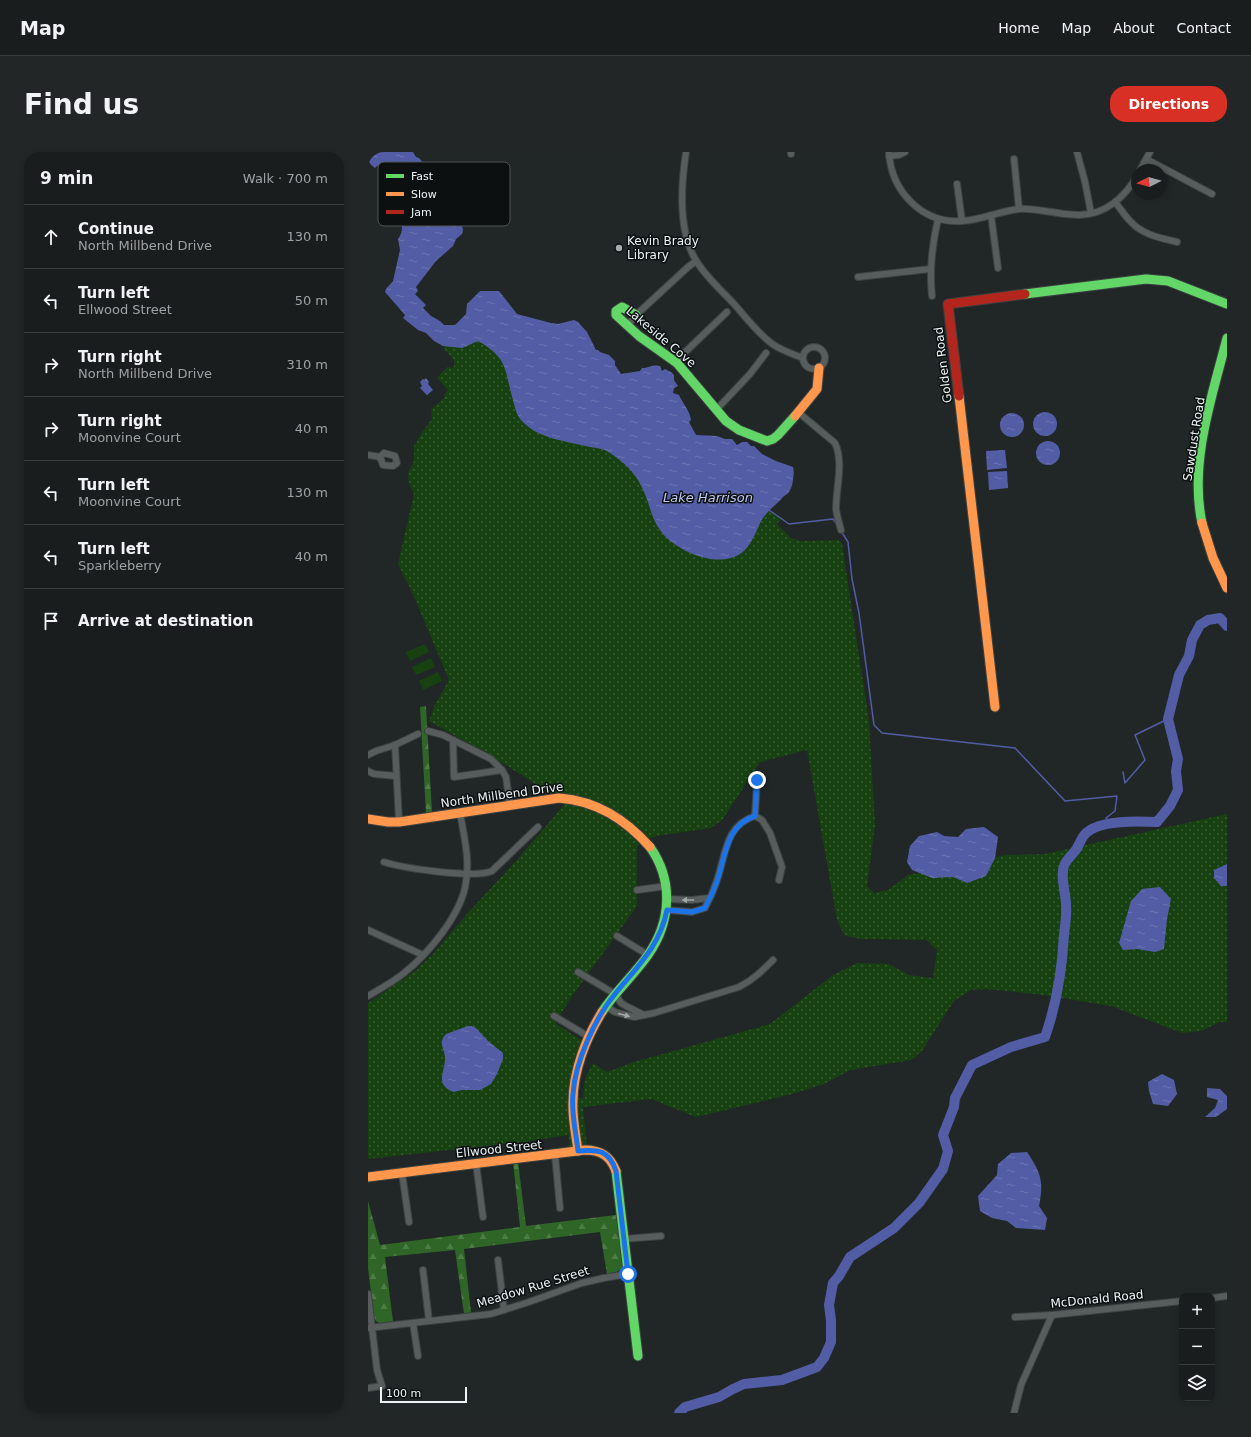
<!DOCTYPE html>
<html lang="en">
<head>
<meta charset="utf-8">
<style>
  :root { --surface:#191d1d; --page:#222626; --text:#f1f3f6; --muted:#9fa2a4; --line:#373b3b; --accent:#d93025 }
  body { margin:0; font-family:"DejaVu Sans",sans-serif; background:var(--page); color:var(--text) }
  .controls { position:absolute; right:12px; bottom:12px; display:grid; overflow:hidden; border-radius:8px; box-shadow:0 2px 6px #0003 }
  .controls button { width:36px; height:36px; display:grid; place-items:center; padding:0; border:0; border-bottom:1px solid var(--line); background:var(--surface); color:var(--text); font:20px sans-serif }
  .compass { position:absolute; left:763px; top:12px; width:36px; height:36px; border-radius:50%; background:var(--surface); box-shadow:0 2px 6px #0003; rotate:264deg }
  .scale { position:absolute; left:12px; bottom:10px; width:87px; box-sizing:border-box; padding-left:4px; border:2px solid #edf4f5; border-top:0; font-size:11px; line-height:14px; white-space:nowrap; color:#edf4f5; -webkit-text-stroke:3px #0c1011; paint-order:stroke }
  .stop { position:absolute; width:12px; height:12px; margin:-9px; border:3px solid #1a73e8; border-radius:50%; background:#fff }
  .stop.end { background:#1a73e8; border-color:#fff; box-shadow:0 1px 4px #0008 }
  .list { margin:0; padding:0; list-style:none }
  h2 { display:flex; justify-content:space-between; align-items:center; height:52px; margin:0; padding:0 16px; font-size:17px }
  h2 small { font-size:13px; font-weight:400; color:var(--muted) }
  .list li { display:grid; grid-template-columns:26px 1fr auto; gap:12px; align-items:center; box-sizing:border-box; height:64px; padding:0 16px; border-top:1px solid var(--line) }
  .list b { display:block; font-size:15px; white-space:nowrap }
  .list p { margin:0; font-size:13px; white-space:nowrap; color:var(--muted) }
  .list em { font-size:13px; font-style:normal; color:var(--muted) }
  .icon { flex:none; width:22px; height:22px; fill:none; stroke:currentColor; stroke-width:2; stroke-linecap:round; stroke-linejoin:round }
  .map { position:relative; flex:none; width:859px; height:1261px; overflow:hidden; border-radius:16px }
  header { display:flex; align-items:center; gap:24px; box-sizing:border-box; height:56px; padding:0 20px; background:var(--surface); border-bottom:1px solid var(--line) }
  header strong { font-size:19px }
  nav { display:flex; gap:22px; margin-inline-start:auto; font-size:14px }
  .intro { display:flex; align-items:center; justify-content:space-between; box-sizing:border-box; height:96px; padding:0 24px }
  h1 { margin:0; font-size:28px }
  .button { padding:10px 18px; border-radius:16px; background:var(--accent); color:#fff; font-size:14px; font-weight:700 }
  main { display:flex; gap:24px; padding:0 24px }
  aside { flex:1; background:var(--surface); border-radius:16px; box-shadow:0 2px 6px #0003 }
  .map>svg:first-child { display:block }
  .grass { fill:url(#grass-dots); fill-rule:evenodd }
  .forest { fill:url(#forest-firs) }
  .garden { fill:#174111 }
  .water { fill:url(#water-ripples) }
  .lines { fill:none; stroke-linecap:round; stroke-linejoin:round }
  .stream { stroke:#525da5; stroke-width:1.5 }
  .river { stroke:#525da5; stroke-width:10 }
  .street-casing { stroke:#3c4141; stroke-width:8 }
  .fast-casing { stroke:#3c4141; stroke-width:11 }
  .slow-casing { stroke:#3c4141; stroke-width:11 }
  .jam-casing { stroke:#3c4141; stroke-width:11 }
  .street { stroke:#575c5c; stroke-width:6 }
  .fast { stroke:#63d668; stroke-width:9 }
  .slow { stroke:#ff974d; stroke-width:9 }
  .jam { stroke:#b3261e; stroke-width:9 }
  .oneway { fill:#a2a8a8 }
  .route { stroke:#1a73e8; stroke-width:5 }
  .poi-dot { fill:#a6acad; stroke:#0c1011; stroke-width:1.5 }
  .labels { text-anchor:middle; stroke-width:3; stroke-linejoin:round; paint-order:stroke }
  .poi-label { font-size:12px; fill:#edf4f5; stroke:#0c1011; text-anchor:start }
  .street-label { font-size:12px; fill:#edf4f5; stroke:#0c1011 }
  .water-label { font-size:13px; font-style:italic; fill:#bfc9f4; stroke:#0c1011 }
  .key { fill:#0c1011; stroke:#505455; stroke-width:1 }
  .key-label { font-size:11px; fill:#edf4f5 }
</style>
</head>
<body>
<header>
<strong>Map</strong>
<nav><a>Home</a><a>Map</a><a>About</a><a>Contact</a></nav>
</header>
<div class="intro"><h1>Find us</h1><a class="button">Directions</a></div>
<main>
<aside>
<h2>9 min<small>Walk · 700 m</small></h2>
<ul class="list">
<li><svg class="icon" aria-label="ahead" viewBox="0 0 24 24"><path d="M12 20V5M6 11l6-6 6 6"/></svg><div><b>Continue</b><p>North Millbend Drive</p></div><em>130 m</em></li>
<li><svg class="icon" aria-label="left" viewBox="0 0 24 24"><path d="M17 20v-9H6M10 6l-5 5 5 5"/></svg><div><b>Turn left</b><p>Ellwood Street</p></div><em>50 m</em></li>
<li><svg class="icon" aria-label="right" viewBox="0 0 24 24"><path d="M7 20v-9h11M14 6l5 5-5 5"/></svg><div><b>Turn right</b><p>North Millbend Drive</p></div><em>310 m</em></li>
<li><svg class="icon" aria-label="right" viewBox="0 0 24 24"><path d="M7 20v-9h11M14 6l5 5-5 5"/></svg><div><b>Turn right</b><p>Moonvine Court</p></div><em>40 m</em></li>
<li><svg class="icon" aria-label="left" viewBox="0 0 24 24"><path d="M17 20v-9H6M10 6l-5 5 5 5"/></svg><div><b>Turn left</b><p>Moonvine Court</p></div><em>130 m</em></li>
<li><svg class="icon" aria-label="left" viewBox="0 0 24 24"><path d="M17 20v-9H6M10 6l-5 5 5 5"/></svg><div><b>Turn left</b><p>Sparkleberry</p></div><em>40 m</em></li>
<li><svg class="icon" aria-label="arrive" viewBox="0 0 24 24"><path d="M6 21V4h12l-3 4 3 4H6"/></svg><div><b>Arrive at destination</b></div></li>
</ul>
</aside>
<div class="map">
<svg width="859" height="1261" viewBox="0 0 859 1261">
  <defs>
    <pattern id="grass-dots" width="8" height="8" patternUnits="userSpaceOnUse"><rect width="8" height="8" fill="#174111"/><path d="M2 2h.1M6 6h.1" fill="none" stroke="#395d34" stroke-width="1.8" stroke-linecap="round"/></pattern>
    <pattern id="forest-firs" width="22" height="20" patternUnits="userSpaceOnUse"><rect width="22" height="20" fill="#2f6627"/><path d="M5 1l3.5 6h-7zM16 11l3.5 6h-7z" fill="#4d7c47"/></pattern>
    <pattern id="water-ripples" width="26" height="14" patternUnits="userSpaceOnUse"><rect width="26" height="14" fill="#525da5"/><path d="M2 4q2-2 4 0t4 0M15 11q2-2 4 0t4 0" fill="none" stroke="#6b75b2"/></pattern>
  </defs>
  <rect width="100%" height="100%" fill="#212727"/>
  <!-- grass -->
  <path class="grass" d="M99,178l210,119 104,70 -4,5 14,14 9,3 39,-1 3,4 27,177 6,104 -8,61 7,7 14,-3 20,-15 98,-20 39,-1 182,-40v208h-7l-19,9 -19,2 -71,-27 -67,-11 -57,-6 -16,1 -17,11 -32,50 -11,9 -61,10 -26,14 -32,10 -96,23 -45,-18 -68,8 4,40h-3l-3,-3 -7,1 -4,4 -2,-14 -38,6 -162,18v-156l47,-32 18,-17 33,-39 50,-54 43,-50 6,-8c-44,-30 -90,-56 -136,-82l6,-16 14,-25 -36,-86 -15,-30 16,-70 -5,-10 -1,-11 6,-12v-15l8,-14 10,-13 -1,-10 2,-1 12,-11 -1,-2 4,-5 -11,-12 10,-11 6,1c5,-8 -5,-14 -10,-20l16,-15zM439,598l30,170 8,16 17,3 64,1 11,10 -4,28 -24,-3 -20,-11 -32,-1 -24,12 -63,49 -136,38 -27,10 -14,-9 -8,16 -2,19h-14l12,-58 -26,-17 17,-27 65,-90v-60l3,-3 16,-7 55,-8 11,-8 38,-58z"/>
  <!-- forest -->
  <g class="forest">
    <path d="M58,554l6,107h-6l-6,-106z"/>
    <path d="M145,1010h5l8,64 90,-11 7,51 -1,3 -6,3 -9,2 -7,-42 -136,17 7,64 -7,1 -9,-64 -70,7 8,65c-8,1 -15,4 -19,-4l-6,-50v-67l12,44 140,-18z"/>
  </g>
  <!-- garden -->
  <g class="garden">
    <path d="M57,492l4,8 -19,9 -4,-9z"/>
    <path d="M63,506l4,9 -19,8 -4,-8z"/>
    <path d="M70,520l4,9 -19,9 -4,-9z"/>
  </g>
  <!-- water -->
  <g class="water">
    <path d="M0,0h45l3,5c9,2 9,17 17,25 -2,9 4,11 8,18l7,3 8,14 5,3 2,10 -1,4 -6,5 -3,7 -17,15 -20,26 2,4 -3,3 11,11 -3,3 8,8 9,5 4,4h11l11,-11 1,-10 13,-13h19l18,23 34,9 7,1 16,-4 4,2 9,10 9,18h2l2,2 9,3 6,6v4l6,9 19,-3 2,-3c8,0 9,-4 18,-2l2,5 3,-2 6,3 3,3v5l4,6 -4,2 -1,5 6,2c4,9 11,16 12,25l-2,2 1,2 6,11 21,1 8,3h7l5,6 5,-3h5l4,4h3l8,8 14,7 17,6c1,4 1,7 0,12 0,3 -1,8 -3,11 -1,3 -4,5 -6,6 -7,8 -18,16 -23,25 -4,9 -9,22 -16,29 -22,22 -70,2 -85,-20 -6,-8 -9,-18 -12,-28 -8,-23 -17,-35 -38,-49 -5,-4 -13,-5 -20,-6 -23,-6 -53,-8 -69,-27 -5,-6 -6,-13 -8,-20 -9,-31 -4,-41 -35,-59l-16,7 -19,-2 -9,-5 -8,-8 -8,-3 -15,-12 2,-3 -20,-23 1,-3 7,-8 7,-31 -2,-11c4,-6 4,-8 4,-15 -1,-22 -24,-23 -24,-42 -1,-5 3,-10 5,-15l-2,-2 -4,1 -2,2c-7,-5 -7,-8 -7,-16z"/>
    <path d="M58,226l3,4 -1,2 5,6 -6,5 -7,-7 2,-2 -2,-4 3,-3 1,1z"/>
    <circle cx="677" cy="272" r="12"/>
    <circle cx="644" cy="273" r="12"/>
    <circle cx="680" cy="301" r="12"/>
    <path d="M637,298l2,18 -20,2 -1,-19z"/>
    <path d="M639,319l1,17 -19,2 -1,-18z"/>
    <path d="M616,675l14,10 -3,21 -9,18 -19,7 -14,-6 -21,1 -20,-8 -5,-8 3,-16 9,-10 18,-4 7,4 14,1 8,-8z"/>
    <path d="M859,712v22h-6l-7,-8v-8z"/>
    <path d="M792,735l11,12 -4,20 -3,30 -9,3 -18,-3 -14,1 -4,-7 12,-42 11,-12z"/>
    <path d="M100,874h4l4,2 12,13 15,12v6l-6,15 -6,10 -11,6h-18l-8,2c-19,-7 -10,-18 -9,-32 1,-10 -8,-17 1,-26z"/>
    <path d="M794,922l12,6 3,14 -9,12 -15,-2 -4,-13 -1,-9z"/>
    <path d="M839,936l13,1 7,7v13l-11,8h-11l10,-9 3,-8 -11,-3z"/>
    <path d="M659,1000c14,21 17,29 12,54l8,12 -2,12 -29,-2 -9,-7 -15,-3 -12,-7 -2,-15 19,-21 1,-11 13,-11z"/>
  </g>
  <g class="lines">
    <!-- stream -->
    <g class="stream">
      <path d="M401,358l20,14 44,-5 4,6"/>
      <path d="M473,379l7,11 4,37 7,34 15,112 8,8 133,15 50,53 52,-5 -2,15 -9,7 5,5"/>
      <path d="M755,620l2,11 20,-23 -10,-25 33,-16"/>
    </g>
    <!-- river -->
    <path class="river" d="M311,1261l6,-6 34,-10 14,-8 11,-5 38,-4 35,-13 7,-9 7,-16v-22l-2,-15 4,-22 6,-7 11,-19 44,-29 25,-25 24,-34 5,-18 -5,-16 11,-28 1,-9 17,-33 39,-18 34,-10c12,-34 17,-66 19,-102 1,-10 3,-20 2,-30 0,-11 -6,-29 -2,-39 2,-6 7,-10 11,-15 4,-5 6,-13 11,-18 14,-13 53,-12 71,-11l13,-16 8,-16 -2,-19 2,-12 -10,-40 11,-44 10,-19 3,-16 8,-15 8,-5 12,-2 7,8"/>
    <!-- street casing -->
    <g class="street-casing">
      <g id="street">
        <path d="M318,0c-5,33 -8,81 11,110 10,16 25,29 38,43 11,13 22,27 36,38 9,7 21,11 32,15"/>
        <path d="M423,0v2"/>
        <path d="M521,0c2,39 33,72 73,69 19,-1 38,-10 57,-12 11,-1 22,2 33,3 9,2 18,3 27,3 26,0 46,-18 58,-39"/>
        <path d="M709,0l8,30 6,31"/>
        <path d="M521,4l10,-1 6,-3"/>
        <path d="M646,7l5,50"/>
        <path d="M778,7l66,35"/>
        <path d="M772,18l10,-18"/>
        <path d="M589,32l5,37"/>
        <path d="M747,50c5,6 10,14 16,20 12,13 30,16 46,20"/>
        <path d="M623,63l7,53"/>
        <path d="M490,125l72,-8"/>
        <path d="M564,144c-3,-27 0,-51 6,-77"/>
        <path d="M259,174l9,-11 52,-48 8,-6"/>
        <circle cx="446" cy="206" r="11"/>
        <path d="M309,211l3,-6 47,-45"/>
        <path d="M348,258l34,-36 16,-21"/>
        <path d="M430,260l37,31c9,20 1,44 1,66 1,7 3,14 5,21"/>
        <path d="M16,301l11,3 2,7 -4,3 -10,-1 -3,-8z"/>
        <path d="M0,303l12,2"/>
        <path d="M60,579l15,4 48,24 11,11 4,7 4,28"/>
        <path d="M85,588l1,37 48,-7"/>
        <path d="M27,593l4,77"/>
        <path d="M0,603l8,-4 19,-6 23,-11"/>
        <path d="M0,619l6,3 22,2"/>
        <path d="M387,664l2,-36"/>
        <path d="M16,710c19,6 90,17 108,9l46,-44"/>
        <path d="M269,738l30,-4"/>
        <path d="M299,747l25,1 17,-2"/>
        <path d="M299,758l25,2 13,-4c3,-7 7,-13 9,-20 12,-26 8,-62 41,-72l7,4 8,13 12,34 -3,13"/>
        <path d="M0,778l55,25"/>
        <path d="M249,784l31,19"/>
        <path d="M210,820l37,22 6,9 5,3 18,9"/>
        <path d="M0,844c12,-7 25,-14 36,-23 24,-19 58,-59 62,-91 4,-23 -2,-46 -6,-69"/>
        <path d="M237,854l10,6 19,5 20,-4 85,-26c14,-7 23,-16 34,-27"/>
        <path d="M186,864l35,21"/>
        <path d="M187,1003l5,53"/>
        <path d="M108,1011l7,54"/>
        <path d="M34,1021l7,49"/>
        <path d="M256,1087l37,-3"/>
        <path d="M130,1108l6,50"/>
        <path d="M55,1118l6,51"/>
        <path d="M0,1142l9,76 5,16 -14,2"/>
        <path d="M844,1146l15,-2"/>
        <path d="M647,1165l37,-2 130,-14"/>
        <path d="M45,1171l5,33"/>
        <path d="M0,1176l123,-14 38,-12 53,-19 22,-5 24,-4"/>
        <path d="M646,1261l7,-28 31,-70"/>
      </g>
    </g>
    <!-- fast casing -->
    <g class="fast-casing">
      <g id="fast">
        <path d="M657,142l121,-15 22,2 59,23"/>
        <path d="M268,163l-14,-8 -6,4v4l23,21 38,27 49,58 13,9 28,11 6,-2 5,-4 17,-19"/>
        <path d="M834,371c-13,-61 10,-126 25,-185"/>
        <path d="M234,860c13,-20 32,-37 46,-57 23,-33 26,-74 2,-108"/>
        <path d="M248,1019l22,185"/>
      </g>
    </g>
    <!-- slow casing -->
    <g class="slow-casing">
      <g id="slow">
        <path d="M591,244l36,311"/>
        <path d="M427,264l22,-27 2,-21"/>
        <path d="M834,371l11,35 14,30"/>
        <path d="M0,667l20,3h11l160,-24c38,3 66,21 91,49"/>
        <path d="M210,999c-2,-16 -6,-33 -5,-49 0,-31 13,-64 29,-90"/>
        <path d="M0,1025l217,-27c16,0 25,6 31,21"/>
      </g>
    </g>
    <!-- jam casing -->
    <g class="jam-casing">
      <path id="jam" d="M591,244l-11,-92 77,-10"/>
    </g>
    <!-- street -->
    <use href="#street" class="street"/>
    <!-- fast -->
    <use href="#fast" class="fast"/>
    <!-- slow -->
    <use href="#slow" class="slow"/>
    <!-- jam -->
    <use href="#jam" class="jam"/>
  </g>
  <!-- one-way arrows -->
  <defs><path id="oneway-solid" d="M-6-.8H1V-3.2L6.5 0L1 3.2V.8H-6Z"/></defs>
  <g class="oneway">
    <use href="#oneway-solid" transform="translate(320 748) rotate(180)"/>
    <use href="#oneway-solid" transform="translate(256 863) rotate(15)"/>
  </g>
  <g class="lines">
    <!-- route -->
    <path class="route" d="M260,1122l-12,-103c-7,-21 -18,-22 -38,-20 -2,-19 -7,-38 -5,-57 2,-32 22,-76 42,-100 22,-27 45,-48 52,-84l25,2 13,-4c3,-7 7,-13 9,-19 12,-27 9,-63 41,-73l2,-36"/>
  </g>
  <!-- markers -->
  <circle class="poi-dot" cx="251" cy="96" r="4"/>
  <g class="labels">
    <!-- poi labels -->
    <g class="poi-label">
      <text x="259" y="93">Kevin Brady<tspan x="259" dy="14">Library</tspan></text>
    </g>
    <!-- street labels -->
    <g class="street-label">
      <text transform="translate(293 185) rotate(40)" y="4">Lakeside Cove</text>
      <text transform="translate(575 213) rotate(-97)" y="4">Golden Road</text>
      <text transform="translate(826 287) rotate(-81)" y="4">Sawdust Road</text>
      <text transform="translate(134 643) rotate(-8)" y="4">North Millbend Drive</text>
      <text transform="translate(131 997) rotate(-6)" y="4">Ellwood Street</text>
      <text transform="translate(165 1135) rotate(-17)" y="4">Meadow Rue Street</text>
      <text transform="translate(729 1147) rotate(-6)" y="4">McDonald Road</text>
    </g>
    <!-- water labels -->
    <g class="water-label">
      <text x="340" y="350">Lake Harrison</text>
    </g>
  </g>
  <!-- legend -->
  <rect x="10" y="10" width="132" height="64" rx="6" class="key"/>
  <rect x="18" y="22" width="18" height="4" fill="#63d668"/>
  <rect x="18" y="40" width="18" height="4" fill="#ff974d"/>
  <rect x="18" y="58" width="18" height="4" fill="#b3261e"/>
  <g class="key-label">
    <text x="43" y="28">Fast</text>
    <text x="43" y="46">Slow</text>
    <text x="43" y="64">Jam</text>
  </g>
</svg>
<div class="controls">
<button>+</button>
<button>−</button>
<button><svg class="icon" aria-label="layers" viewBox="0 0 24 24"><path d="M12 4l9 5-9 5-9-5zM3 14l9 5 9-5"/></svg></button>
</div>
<svg class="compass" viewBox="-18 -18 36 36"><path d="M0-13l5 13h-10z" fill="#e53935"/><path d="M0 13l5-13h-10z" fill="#9fa2a4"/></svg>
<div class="scale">100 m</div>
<div class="stop" style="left:260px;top:1122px"></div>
<div class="stop end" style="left:389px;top:628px"></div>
</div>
</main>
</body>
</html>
